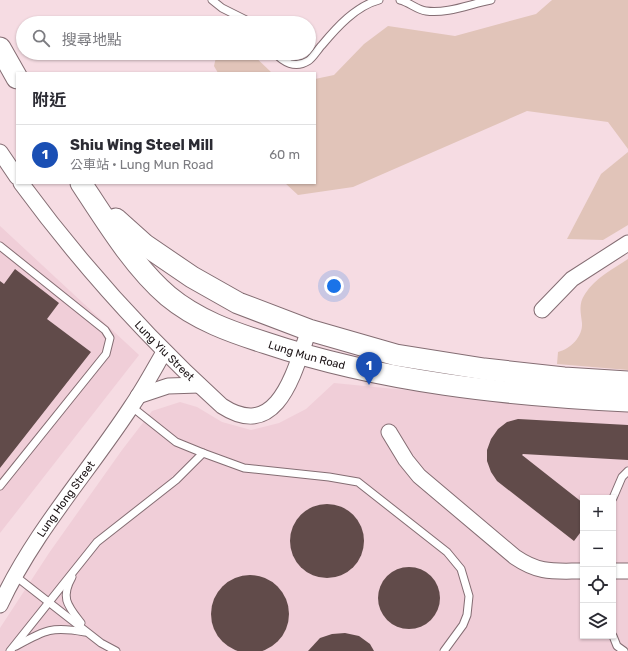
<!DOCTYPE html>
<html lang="zh-TW">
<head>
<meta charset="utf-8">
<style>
  :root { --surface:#fff; --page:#f7f7f7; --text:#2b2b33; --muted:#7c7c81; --line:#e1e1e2; --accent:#0f766e }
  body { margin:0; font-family:Rubik,"Noto Sans TC",sans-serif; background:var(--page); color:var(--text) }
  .controls { position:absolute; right:12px; bottom:12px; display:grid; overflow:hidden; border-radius:0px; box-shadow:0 1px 3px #0004 }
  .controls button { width:36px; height:36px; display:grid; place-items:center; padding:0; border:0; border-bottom:1px solid var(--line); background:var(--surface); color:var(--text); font:20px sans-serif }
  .you { position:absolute; left:334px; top:286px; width:14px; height:14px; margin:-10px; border:3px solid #fff; border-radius:50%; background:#1a73e8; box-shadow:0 0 0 6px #1a73e833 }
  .badge { display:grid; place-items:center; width:26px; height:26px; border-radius:50%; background:var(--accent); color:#fff; font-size:13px; font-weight:700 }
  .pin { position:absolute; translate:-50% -33px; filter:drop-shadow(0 1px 2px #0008) }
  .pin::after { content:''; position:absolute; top:21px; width:14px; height:12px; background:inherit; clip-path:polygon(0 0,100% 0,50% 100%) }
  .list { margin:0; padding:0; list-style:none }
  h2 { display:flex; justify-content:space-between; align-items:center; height:52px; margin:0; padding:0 16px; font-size:17px }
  h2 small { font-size:13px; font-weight:400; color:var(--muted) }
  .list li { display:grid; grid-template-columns:26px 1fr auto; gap:12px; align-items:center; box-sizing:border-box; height:60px; padding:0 16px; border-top:1px solid var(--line) }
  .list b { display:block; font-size:15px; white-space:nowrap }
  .list p { margin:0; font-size:13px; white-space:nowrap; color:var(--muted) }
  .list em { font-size:13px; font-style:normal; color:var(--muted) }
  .icon { flex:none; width:22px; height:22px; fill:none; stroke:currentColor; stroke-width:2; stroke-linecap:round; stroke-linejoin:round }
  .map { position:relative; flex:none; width:628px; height:651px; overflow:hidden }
  .search { position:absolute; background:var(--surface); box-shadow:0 1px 3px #0004; left:16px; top:16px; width:300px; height:44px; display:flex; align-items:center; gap:10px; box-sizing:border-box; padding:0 14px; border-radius:22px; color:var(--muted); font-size:15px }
  .panel { position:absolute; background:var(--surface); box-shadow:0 1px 3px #0004; left:16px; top:72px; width:300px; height:112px; border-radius:0px }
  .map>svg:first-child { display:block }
  .built { fill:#f0ced8; fill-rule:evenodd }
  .green { fill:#e1c4b9 }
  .building { fill:#614b4a }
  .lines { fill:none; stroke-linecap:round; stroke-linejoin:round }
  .lane-casing { stroke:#846d73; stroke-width:9 }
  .street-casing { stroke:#846d73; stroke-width:17 }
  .secondary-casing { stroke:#846d73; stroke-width:23 }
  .lane { stroke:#fff; stroke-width:7 }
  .street { stroke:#fff; stroke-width:15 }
  .secondary { stroke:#fff; stroke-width:21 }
  .labels { text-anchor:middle; stroke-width:4; stroke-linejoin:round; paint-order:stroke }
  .street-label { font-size:11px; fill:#181012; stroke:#fcecf0 }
</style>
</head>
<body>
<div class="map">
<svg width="628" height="651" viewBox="0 0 628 651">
  <rect width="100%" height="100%" fill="#f6dce3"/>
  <!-- built -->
  <g class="built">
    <path d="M0,226l139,129 -139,178z"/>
    <path d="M334,383l294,29v239h-628v-23l49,-75 73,-103 30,-39 28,-9 17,5 25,15 29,8 28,-7 27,-14zM583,498h30v138h-30z"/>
  </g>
  <!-- green -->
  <g class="green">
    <path d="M552,0h76v149l-20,-27 -81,-11 -174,76 -55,8 -13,-12h30v-104l19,-4 30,-31 24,-18 67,10 81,-22z"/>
    <path d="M217,53h34l21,20h-54l-4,-7z"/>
    <path d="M628,152v73l-25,15 -36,-1 34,-65z"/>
    <path d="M628,259v111l-71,-6 1,-12c12,-3 25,-15 24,-29 -1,-10 -4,-19 3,-29 10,-16 28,-25 43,-35z"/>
  </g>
  <!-- building -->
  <g class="building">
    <path d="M15,269l44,34 -12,16 44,33 -91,116v-187l4,3z"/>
    <path d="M518,419l110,6v35l-105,-6 -1,1 61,48v26l-9,12 -77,-60 -6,-9 -4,-11v-11l4,-11 7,-10 9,-7z"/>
    <circle cx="327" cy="541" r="37"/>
    <circle cx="409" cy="598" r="31"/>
    <circle cx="250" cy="614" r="39"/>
    <path d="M345,633l14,3 11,8 4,7h-66l12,-13 12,-4z"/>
  </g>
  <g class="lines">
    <!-- lane casing -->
    <g class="lane-casing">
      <g id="lane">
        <path d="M212,0l10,8 30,15"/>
        <path d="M400,0c9,2 17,10 26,11 21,3 44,-7 65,-11"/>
        <path d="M275,53c8,9 20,16 33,8 5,-3 10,-12 14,-16 15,-18 34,-39 57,-45"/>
        <path d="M0,246l105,84 5,8 -4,16 -106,132"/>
        <path d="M132,407l44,35 27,11"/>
        <path d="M613,498l9,-21 6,-6"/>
        <path d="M14,575l87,68 15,8"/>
        <path d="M72,577c-12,21 -4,29 9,46"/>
        <path d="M613,636l4,10 7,5"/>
        <path d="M16,646c29,-16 35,-20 69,-14"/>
        <path d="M10,651l87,-109 79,-62 27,-27 41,15 85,9 29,5 89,70 14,17 8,27 -2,19 -4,10 -19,26"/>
      </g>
    </g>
    <!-- street casing -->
    <g class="street-casing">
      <g id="street">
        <path d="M0,152l17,25"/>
        <path id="s1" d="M21,183c61,83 125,154 201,223 57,37 73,-38 87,-76"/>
        <path d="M542,310l30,-31 56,-36"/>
        <path d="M138,396l30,-10 31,-1"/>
        <path d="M389,432l17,28 13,16 96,81c25,17 39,14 68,14"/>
        <path d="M613,571h15"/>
        <path id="s2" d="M0,605c34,-73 87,-131 131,-198 12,-17 22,-36 33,-55"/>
      </g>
    </g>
    <!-- secondary casing -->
    <g class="secondary-casing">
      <g id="secondary">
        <path d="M0,48l17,30"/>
        <path id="s3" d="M81,183c25,38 53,84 87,113 29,24 63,36 98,47 116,39 241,52 362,58"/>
        <path d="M116,219l29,26 47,32 46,26 71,27 87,25 88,14 80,9 64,4"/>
      </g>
    </g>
    <!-- lane -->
    <use href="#lane" class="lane"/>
    <!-- street -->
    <use href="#street" class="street"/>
    <!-- secondary -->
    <use href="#secondary" class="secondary"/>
  </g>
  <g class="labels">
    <!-- street labels -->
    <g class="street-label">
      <text dy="4" stroke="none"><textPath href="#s1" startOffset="221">Lung Yiu Street</textPath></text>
      <text dy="4" stroke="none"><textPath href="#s3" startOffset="295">Lung Mun Road</textPath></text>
      <text dy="4" stroke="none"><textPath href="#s2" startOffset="125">Lung Hong Street</textPath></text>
    </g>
  </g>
</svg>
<div class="controls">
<button>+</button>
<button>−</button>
<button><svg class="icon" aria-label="locate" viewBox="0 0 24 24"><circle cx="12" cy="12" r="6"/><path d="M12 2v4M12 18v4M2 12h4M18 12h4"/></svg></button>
<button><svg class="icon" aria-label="layers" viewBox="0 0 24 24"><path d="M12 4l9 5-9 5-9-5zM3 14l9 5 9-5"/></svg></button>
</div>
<div class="you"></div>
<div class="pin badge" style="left:369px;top:385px;background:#1a4fb4">1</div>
<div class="search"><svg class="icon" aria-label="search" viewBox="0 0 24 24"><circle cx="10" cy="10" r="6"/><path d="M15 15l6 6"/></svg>搜尋地點</div>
<section class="panel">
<h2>附近<small></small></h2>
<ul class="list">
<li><span class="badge" style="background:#1a4fb4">1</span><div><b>Shiu Wing Steel Mill</b><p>公車站 · Lung Mun Road</p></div><em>60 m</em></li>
</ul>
</section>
</div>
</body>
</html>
